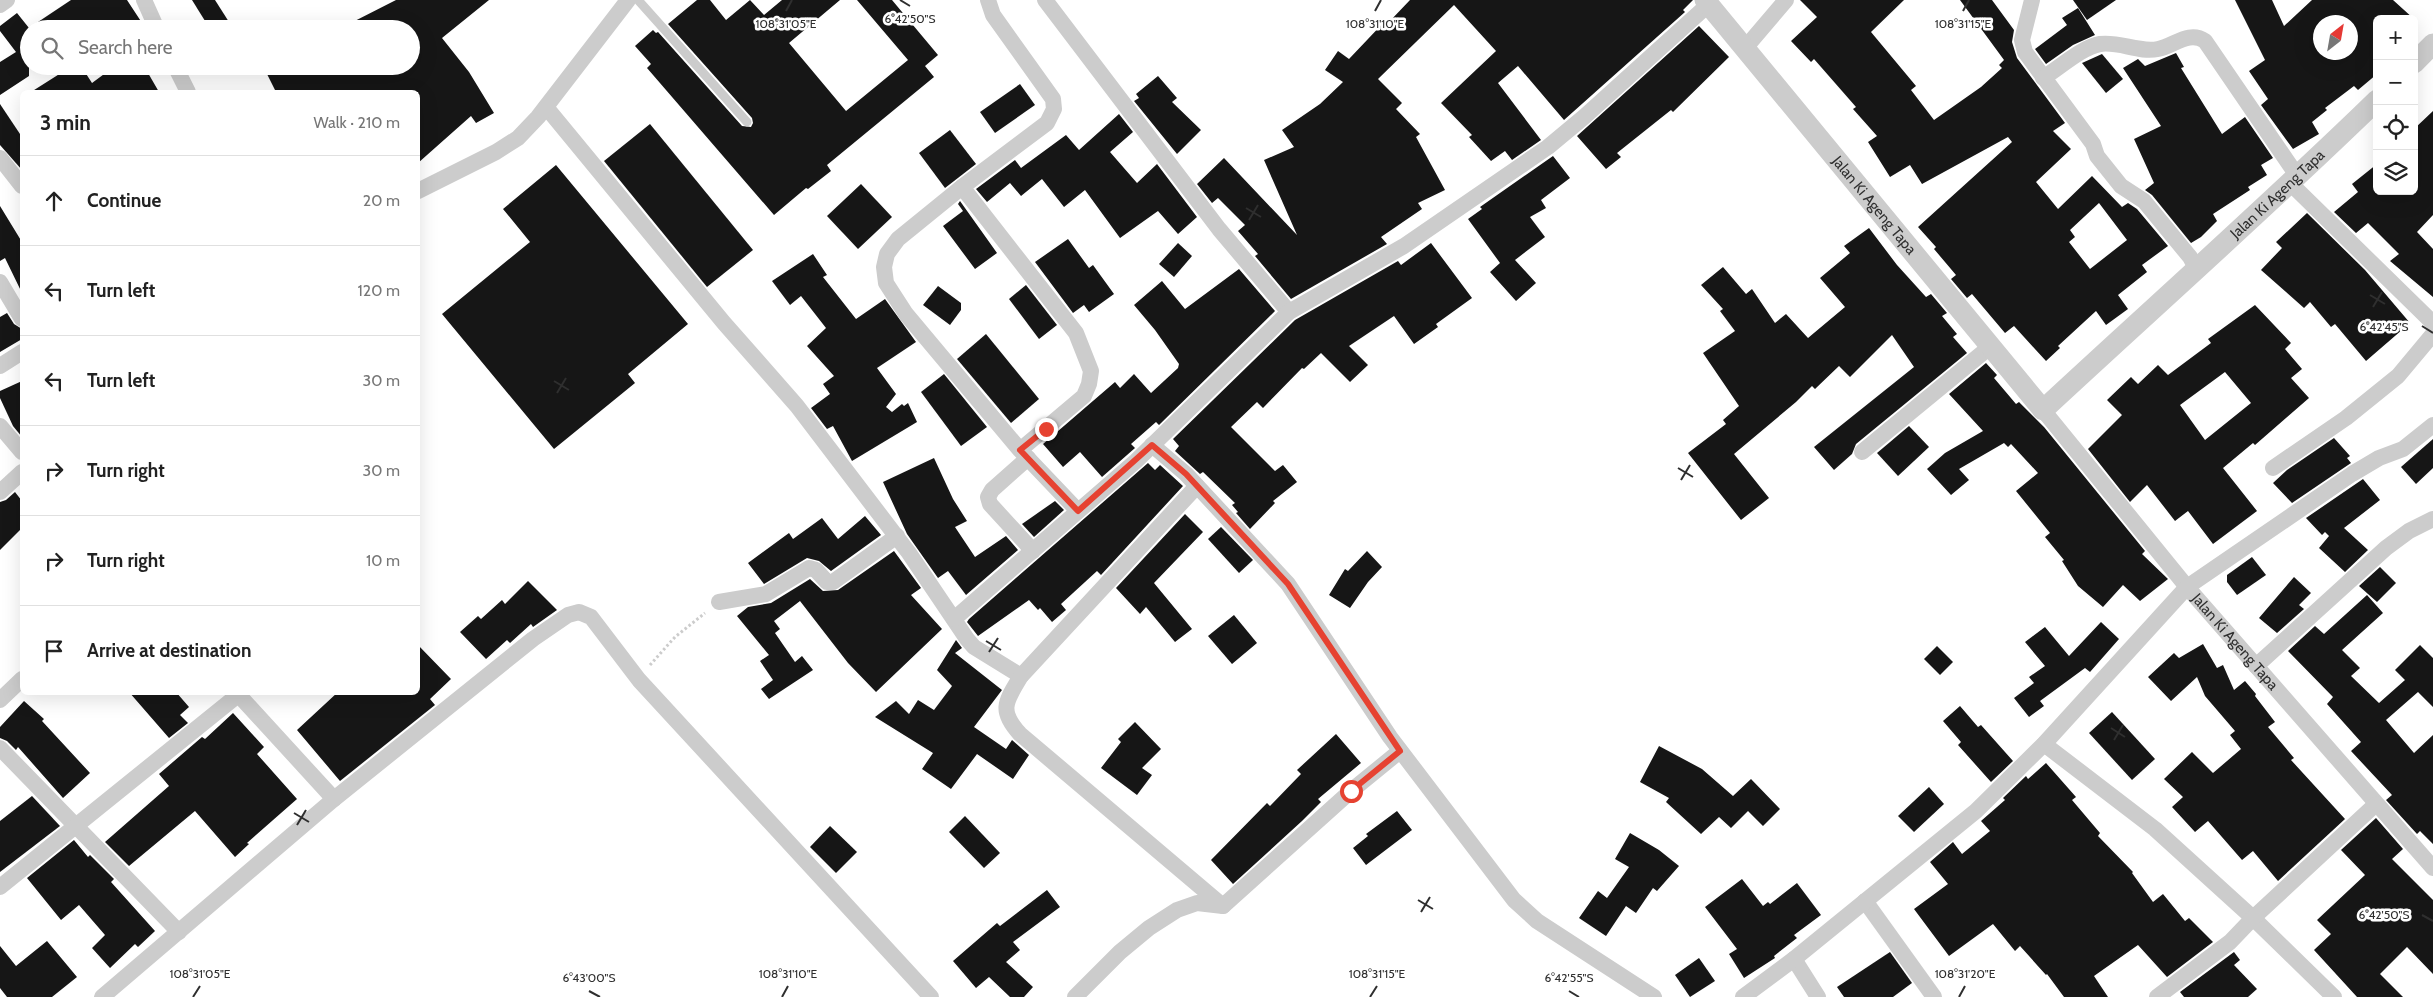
<!DOCTYPE html>
<html lang="en">
<head>
<meta charset="utf-8">
<style>
  :root { --surface:#fff; --page:#f6f6f6; --text:#222; --muted:#767676; --line:#e0e0e0 }
  body { margin:0; font-family:Cabin,sans-serif; background:var(--page); color:var(--text) }
  .controls { position:absolute; right:15px; top:15px; display:grid; overflow:hidden; border-radius:8px; box-shadow:0 5px 20px #0002 }
  .controls button { width:45px; height:45px; display:grid; place-items:center; padding:0; border:0; border-bottom:1px solid var(--line); background:var(--surface); color:var(--text); font:25px sans-serif }
  .compass { position:absolute; left:2313px; top:15px; width:45px; height:45px; border-radius:50%; background:var(--surface); box-shadow:0 5px 20px #0002; rotate:31deg }
  .stop { position:absolute; width:15px; height:15px; margin:-11px; border:4px solid #e64231; border-radius:50%; background:#fff }
  .stop.end { background:#e64231; border-color:#fff; box-shadow:0 1px 5px #0008 }
  .list { margin:0; padding:0; list-style:none }
  h2 { display:flex; justify-content:space-between; align-items:center; height:65px; margin:0; padding:0 20px; font-size:21px }
  h2 small { font-size:16px; font-weight:400; color:var(--muted) }
  .list li { display:grid; grid-template-columns:32px 1fr auto; gap:15px; align-items:center; box-sizing:border-box; height:90px; padding:0 20px; border-top:1px solid var(--line) }
  .list b { display:block; font-size:19px; white-space:nowrap }
  .list em { font-size:16px; font-style:normal; color:var(--muted) }
  .icon { flex:none; width:28px; height:28px; fill:none; stroke:currentColor; stroke-width:2; stroke-linecap:round; stroke-linejoin:round }
  .map { position:relative; flex:none; width:2433px; height:997px; overflow:hidden }
  .search { position:absolute; background:var(--surface); box-shadow:0 5px 20px #0002; left:20px; top:20px; width:400px; height:55px; display:flex; align-items:center; gap:12px; box-sizing:border-box; padding:0 18px; border-radius:28px; color:var(--muted); font-size:19px }
  .panel { position:absolute; background:var(--surface); box-shadow:0 5px 20px #0002; left:20px; top:90px; width:400px; height:605px; border-radius:8px }
  .map>svg:first-child { display:block }
  .building { fill:#161616; fill-rule:evenodd }
  .lines { fill:none; stroke-linecap:round; stroke-linejoin:round }
  .path { stroke:#ccc; stroke-width:3; stroke-dasharray:2.5 2.5; stroke-linecap:butt }
  .service { stroke:#ccc; stroke-width:9 }
  .minor { stroke:#ccc; stroke-width:16 }
  .tertiary { stroke:#ccc; stroke-width:21 }
  .route { stroke:#e64231; stroke-width:6 }
  .ticks { fill:none; stroke:#2f2f2f; stroke-width:2 }
  .labels { text-anchor:middle; stroke-width:5; stroke-linejoin:round; paint-order:stroke }
  .street-label { font-size:15px; fill:#2f2f2f; stroke:#fff }
  .ticks-label { font-size:12px; text-anchor:middle; fill:#2f2f2f; stroke:#fff; stroke-width:5; stroke-linejoin:round; paint-order:stroke }
</style>
</head>
<body>
<div class="map">
<svg width="2433" height="997" viewBox="0 0 2433 997">
  <rect width="100%" height="100%" fill="#fff"/>
  <!-- building -->
  <g class="building">
    <path d="M71,0h56l19,29h-20l-5,-7 -10,7h-82v47l-29,19v-33l16,-10 -16,-21v-5l17,-13 12,15z"/>
    <path d="M192,0h23l14,22 -11,7h-8z"/>
    <path d="M396,0h93l-47,38 27,34 25,41 -18,10 -5,-7 -53,47v-71h-142l-13,-26h148v-37h-72z"/>
    <path d="M697,0h13l16,20 24,-20 14,15 18,-15h58l-51,43 57,68 62,-51 -51,-60h35l46,55 -13,11 9,11 -107,88 4,6 -23,18 -2,-1 -32,27 -127,-147 4,-4 -16,-18 18,-16 3,3 2,-1 84,94 9,1 2,-4 -1,-5 -84,-94z"/>
    <path d="M1410,0h283l-10,10 2,2 -121,108 -46,-54 -20,17 43,57 -29,20 -7,-9 -14,10 -22,-24 3,-2 -31,-32 55,-52 -42,-46 -76,74 24,24 -6,6 24,25 -4,3 29,53 -27,13 4,6 -41,28 6,7 -96,55 -36,-43 3,-2 -20,-23 7,-6 -27,-27 -6,5 -15,-19 27,-26 73,77 -33,-75 30,-13 -12,-17 38,-26 23,-22 -18,-12 13,-19 11,8 37,-39 3,2z"/>
    <path d="M1800,0h104l-33,32 45,54 -5,4 23,30 47,-33 21,-19 -3,-3 5,-5 -44,-60h32l22,30 -2,12 5,16 48,65 -12,8 18,18 -35,33 22,27 34,-33 30,31 6,-4 9,6 31,37 -26,19 5,7 -29,23 10,14 -22,16 -10,-14 -38,35 2,2 -14,13 -32,-35 -9,7 -33,-39 -5,4 -16,-19 5,-4 -22,-26 2,-2 -18,-20 94,-85 -4,-5 -86,47 -12,-19 -20,12 -22,-35 9,-6 -24,-27 3,-2 -42,-48 -3,3 -20,-21 26,-24zM2099,203l28,37 -37,29 -21,-27 6,-5 -5,-7z"/>
    <path d="M2073,0h43l-29,20z"/>
    <path d="M2235,0h37l12,26 28,-26h81l21,19h-37v55l-19,16 -4,-4 -29,22 2,2 -15,12 7,12 -26,15 -32,-44 7,-6 -19,-28 16,-11zM2320,22h30v30h-30z"/>
    <path d="M2078,8l17,27 -22,10 -27,19 -11,-15 32,-24 -5,-7z"/>
    <path d="M1699,26l30,31 -56,55 -2,-2 -54,43 4,4 -15,12 -29,-33z"/>
    <path d="M2176,53l8,14 -3,1 41,66 23,-17 28,41 -12,7 6,10 -19,12 2,3 -37,24 4,7 -16,16 -10,6 -39,-48 -7,-5 9,-7 -20,-44 27,-13 -38,-58 15,-9 7,7z"/>
    <path d="M2102,54l21,25 -17,14 -24,-30z"/>
    <path d="M72,66h9l11,17 23,-17h29l15,26h-128z"/>
    <path d="M1158,76l19,22 -5,4 29,28 -24,24 -43,-53 5,-3 -3,-4z"/>
    <path d="M1020,84l15,21 -40,28 -15,-21z"/>
    <path d="M0,104l22,33v33l-22,-25z"/>
    <path d="M2433,111v104l-16,17 16,17v48l-43,-36 9,-7 -31,-31 -12,10 -22,-21 24,-20 -6,-8 25,-20v27h37v-62z"/>
    <path d="M1119,114l14,18 -23,20 27,31 20,-19 40,53 -19,17 -20,-23 -38,27 -35,-48 -21,17 -22,-28 -21,17 -11,-13 -23,19 -11,-13 39,-29 6,8 45,-33 13,15z"/>
    <path d="M650,124l103,126 -46,37 -103,-126z"/>
    <path d="M950,130l26,34 -31,24 -26,-35z"/>
    <path d="M1553,156l17,22 -29,22 5,8 -16,9 15,20 -30,23 21,23 -20,18 -26,-29 10,-9 -32,-44 14,-10 -2,-2z"/>
    <path d="M556,165l132,159 -60,50 7,9 -81,66 -112,-135 88,-72 -27,-33z"/>
    <path d="M861,184l31,33 -34,32 -31,-33z"/>
    <path d="M960,201l37,52 -22,16 -32,-43 20,-15 -5,-7z"/>
    <path d="M0,206l22,36v51l-17,-35 -5,3z"/>
    <path d="M2307,213l58,57 45,53 -44,38 -31,-37 -4,3 -21,-25 -6,6 -43,-38 21,-22 -6,-6z"/>
    <path d="M1869,228l28,37 29,32 5,-3 16,19 -5,3 15,18 -4,3 14,16 -111,91 -4,10 -18,16 -20,-23 100,-80 -22,-32 -42,42 -11,-11 -24,23 -3,-3 -16,16 -62,52 35,44 -28,22 -53,-67 38,-29 -3,-4 16,-14 -36,-53 32,-22 -15,-20 3,-2 -22,-24 22,-18 23,27 6,-5 23,34 11,-9 22,24 37,-31 -25,-29 30,-25 -6,-7z"/>
    <path d="M1068,239l21,29 4,-3 21,29 -25,18 -5,-7 -11,8 -38,-51z"/>
    <path d="M1178,243l14,13 -18,21 -15,-13z"/>
    <path d="M1431,243l41,55 -36,26 2,3 -24,17 -20,-28 -45,30 19,19 -18,17 -29,-29 -17,16 -2,-1 -39,40 -6,-6 -26,25 44,44 8,-6 14,17 -24,19 2,2 -25,26 -14,-16 2,-1 -6,-7 3,-2 -32,-31 -3,2 -25,-23 4,-5 -6,-7 122,-119 103,-59 3,4z"/>
    <path d="M813,254l14,21 -4,2 33,42 29,-20 31,43 -39,26 19,26 -10,13 6,5 10,-8 2,2 4,-3 9,19 -65,39 -19,-35 -6,3 -16,-21 19,-14 -7,-10 11,-8 -27,-30 19,-18 -25,-32 -11,9 -18,-24z"/>
    <path d="M1239,269l36,42 -116,114 -3,-3 -25,22 4,4 -33,29 -22,-25 -17,15 -20,-23 72,-62 5,6 14,-14 17,19 27,-25 1,-4 -24,-34 -21,-25 28,-24 23,28z"/>
    <path d="M1026,285l31,40 -18,14 -30,-40z"/>
    <path d="M938,286l23,17v7l-11,15 -27,-20z"/>
    <path d="M2255,305l36,38 -6,6 17,20 -11,9 18,20 -54,47 -2,-2 -30,25 34,43 -44,33 -25,-33 -13,10 -28,-36 -17,17 -42,-53 34,-34 -15,-15 24,-23 7,7 20,-19 10,10 43,-32 -3,-4zM2225,372l26,31 -46,37 -25,-35z"/>
    <path d="M7,313l7,11 8,5v10l-22,13v-35z"/>
    <path d="M986,334l53,65 -28,24 -54,-64z"/>
    <path d="M1986,363l11,12 -3,3 22,26 3,-2 25,25 101,124 -3,3 26,25 -28,22 -17,-16 -20,22 -25,-21 -16,-25 2,-1 -19,-23 5,-4 -34,-42 22,-18 -27,-29 -3,3 -4,-4 -45,26 10,11 -18,15 -24,-26 18,-16 38,-22 -34,-37z"/>
    <path d="M944,374l43,53 -26,19 -40,-54z"/>
    <path d="M22,381v56l-9,-11 -13,-28v-7z"/>
    <path d="M1909,426l20,21 -31,29 -21,-23z"/>
    <path d="M2334,438l16,18 -3,2 4,5 -59,40 -19,-20 14,-13z"/>
    <path d="M2433,439v29l-17,16 -15,-17z"/>
    <path d="M934,458l19,41 14,22 -12,6 20,30 31,-21 12,14 -52,45 -18,-24 -10,7 -31,-44 -24,-52z"/>
    <path d="M1148,463l7,7 5,-5 23,21 -82,89 -4,-4 -36,33 5,6 -14,12 -12,-14 -2,2 -9,-10 -51,36 -11,-14 2,-3z"/>
    <path d="M2363,479l17,21 -36,28 24,22 -23,22 -26,-24 10,-12 -4,-4 -3,3 -16,-17z"/>
    <path d="M15,492l7,9v27l-22,22v-48l6,-2z"/>
    <path d="M1055,501l9,9 -30,27 -12,-13z"/>
    <path d="M1185,514l18,18 -49,51 38,46 -17,13 -29,-35 -6,7 -24,-26z"/>
    <path d="M865,516l16,19 -50,36 -12,-10 -12,-3 -43,26 -16,-21 41,-30 4,6 29,-21 16,21z"/>
    <path d="M1221,527l32,33 -14,13 -31,-34z"/>
    <path d="M894,551l27,37 -10,7 31,34 -66,63 -28,-29 -48,-62 -26,20 6,8 -5,4 20,29 7,-6 11,14 -44,29 -8,-10 12,-9 -13,-19 9,-6 -32,-39 11,-9 23,-4 39,-24 13,12 15,-1z"/>
    <path d="M1367,551l15,16 -14,15 -18,26 -21,-13 16,-26 3,2z"/>
    <path d="M2252,557l14,18 -29,20 -10,-13v-7z"/>
    <path d="M2380,567l16,16 -19,19 -18,-16z"/>
    <path d="M2294,577l17,16 -12,12 5,4 -27,24 -18,-15z"/>
    <path d="M528,581l29,29 -24,17 -2,-3 -21,19 -3,-3 -21,19 -26,-27 18,-16 3,3 21,-19 3,4z"/>
    <path d="M2367,595l16,18 -41,37 18,18 -9,8 28,27 26,-23 -10,-10 25,-25 13,13v49l-15,-15 -32,28 28,33 19,-18v109l-13,-13 -3,3 -31,-34 6,-5 -41,-44 10,-9 -34,-38 6,-7 -45,-46 27,-25 9,8z"/>
    <path d="M1234,615l23,28 -25,21 -24,-28z"/>
    <path d="M2101,622l18,17 -29,33 -5,-4 -45,33 4,5 -15,11 -15,-19 20,-15 -5,-6 16,-11 -20,-24 20,-15 24,29z"/>
    <path d="M956,640l6,8 -7,5 47,37 -28,37 32,22 6,-9 17,15 -16,24 -36,-25 -26,35 -29,-20 11,-16 -58,-36 21,-16 13,13 9,-14 16,10 18,-24 -15,-16z"/>
    <path d="M2203,644l14,24 6,-3 11,25 11,-9 11,13 -1,2 20,26 -7,5 26,31 -3,2 54,59 -67,62 -25,-30 -11,9 -34,-39 -13,11 -23,-25 11,-10 -19,-18 28,-27 21,21 28,-24 -11,-14 5,-4 -30,-35 -8,-19 -26,24 -23,-24 26,-24 5,5z"/>
    <path d="M418,645l33,34 -21,20 5,6 -95,76 -43,-51 41,-38h80z"/>
    <path d="M1937,646l16,16 -13,13 -16,-16z"/>
    <path d="M129,692h47l13,15 -9,8 8,8 -19,15z"/>
    <path d="M24,701l20,18 -2,2 48,52 -27,25 -45,-51 -2,3 -9,-9 -7,-3v-11z"/>
    <path d="M1960,706l18,21 3,-2 32,36 -22,21 -33,-37 3,-3 -18,-21z"/>
    <path d="M2112,712l43,47 -23,21 -43,-47z"/>
    <path d="M233,713l31,34 -7,7 40,45 -50,44 2,1 -14,13 -40,-46 -66,55 -24,-24 64,-56 -10,-12 43,-37 3,2z"/>
    <path d="M1135,722l26,27 -19,19 10,7 -15,20 -36,-27 20,-26 -3,-3z"/>
    <path d="M1336,734l25,29 -43,36 3,3 -19,19 -69,63 -22,-24 56,-57 3,3 31,-32 -4,-4z"/>
    <path d="M1659,746l43,23 31,27 18,-17 29,30 -17,17 -15,-15 -17,17 -12,-11 -18,17 -35,-32 3,-4 -29,-16z"/>
    <path d="M2046,763l30,34 -4,3 28,33 -2,3 35,36 -1,1 21,29 10,-8 22,27 4,-3 24,24 -46,35 -29,-32 -44,31 14,21h-44l-17,-23 -1,1 -26,-29 -5,5 -22,-27 -44,32 -35,-47 34,-25 -18,-22 23,-20 9,12 28,-23 -9,-10 24,-21 -2,-2 23,-22 2,3z"/>
    <path d="M1929,787l15,17 -30,28 -16,-16z"/>
    <path d="M32,796l28,30 -60,46v-51z"/>
    <path d="M1397,811l15,19 -46,35 -13,-17 15,-12 -2,-2z"/>
    <path d="M965,816l35,37 -16,15 -35,-36z"/>
    <path d="M2376,818l27,31 -11,10 41,41v74l-26,-27 -27,27 23,23h-46l-43,-47 17,-16 -14,-14 48,-45 -24,-25z"/>
    <path d="M830,826l27,26 -21,21 -26,-26z"/>
    <path d="M1630,833l29,17 20,16 -22,25 -4,-3 -17,25 -10,-7 -20,30 -27,-18 19,-27 9,7 22,-31 -14,-8z"/>
    <path d="M74,840l14,17 2,-2 24,24 -3,3 44,49 -17,16 -3,-3 -25,24 -18,-20 13,-13 -26,-30 -18,15 -34,-42z"/>
    <path d="M1742,879l21,27 5,-4 2,2 27,-21 24,32 -27,20 3,3 -23,18 1,2 -31,20 -15,-24 8,-5 -32,-42z"/>
    <path d="M1047,890l13,17 -47,35 7,8 -14,12 27,25 -9,10h-14l-21,-20 -13,11 -23,-27 44,-38 3,3z"/>
    <path d="M47,941l30,36 -25,20h-45l-7,-9v-42l16,20z"/>
    <path d="M1890,952l22,31 -19,14h-49l-7,-10z"/>
    <path d="M2234,952l6,8 -6,5 23,24 -9,8h-64l-4,-5z"/>
    <path d="M1699,958l16,23 -25,16 -15,-22z"/>
  </g>
  <g class="lines">
    <!-- path -->
    <path class="path" d="M650,665l25,-28 30,-24"/>
    <!-- service -->
    <path class="service" d="M638,0l109,122"/>
    <!-- minor -->
    <g class="minor">
      <path d="M144,0l13,29"/>
      <path d="M1045,0l174,229 70,83"/>
      <path d="M2032,0l-10,40 3,12 68,92 4,12 24,30 23,15 46,56 6,11"/>
      <path d="M0,5l7,-5"/>
      <path d="M1746,47l40,-47"/>
      <path d="M175,66l13,26"/>
      <path d="M2043,78c15,-9 39,-31 57,-34 19,-3 39,9 58,5 16,-3 31,-19 47,-8l93,136"/>
      <path d="M546,107l178,216 73,83 112,147 58,86 7,8 47,29"/>
      <path d="M0,158l22,28"/>
      <path d="M2291,184l142,139"/>
      <path d="M962,187l85,-64 7,-14 -1,-10 -60,-84 -5,-15"/>
      <path d="M418,191l78,-39 22,-14 20,-21 90,-117"/>
      <path d="M0,282l22,37"/>
      <path d="M0,366l22,-14"/>
      <path id="s1" d="M2043,410l144,177 246,281"/>
      <path d="M0,426l22,26"/>
      <path d="M1152,445l34,29 102,110 102,153 124,163 23,21 117,76"/>
      <path d="M1020,450l64,-54 5,-12 2,-13 -15,-38 -114,-146 -64,52 -11,15 -3,13 2,16 20,31 114,136 58,61"/>
      <path d="M1862,452l129,-106"/>
      <path d="M1028,458l-36,32 -4,7 2,7 43,47"/>
      <path d="M2273,468l73,-50 52,-42 35,-42"/>
      <path d="M1197,486l-176,190c-15,25 -23,34 -1,58l203,172"/>
      <path d="M0,492l22,-20"/>
      <path d="M719,602l47,-8 43,-26 7,2 11,12h6l64,-46"/>
      <path d="M954,619l182,-158 153,-149 115,-66 144,-99 36,-30 125,-113"/>
      <path d="M2256,666l130,-118 23,-17 24,-12"/>
      <path d="M236,692l98,107"/>
      <path d="M0,700l22,-21"/>
      <path d="M2044,744l111,85 98,89 81,79"/>
      <path d="M0,748l179,184"/>
      <path d="M0,887l238,-192"/>
      <path d="M1865,901l69,96"/>
      <path d="M1794,959l24,38"/>
      <path d="M102,997l232,-198 199,-160 35,-24 11,-3 12,5 48,63 292,317"/>
      <path d="M1075,997l45,-45 29,-24 28,-18 20,-7 26,3 128,-115 49,-40"/>
      <path d="M1743,997l51,-38 182,-148 68,-67 143,-157 165,-113 27,-16 24,-9 30,-24"/>
      <path d="M2157,997l73,-55 23,-24 123,-114"/>
    </g>
    <!-- tertiary -->
    <g class="tertiary">
      <path id="s2" d="M1705,0l338,410c112,-104 225,-204 334,-310"/>
      <path d="M2414,63l19,-19"/>
    </g>
  </g>
  <g class="lines">
    <!-- route -->
    <path class="route" d="M1046,429l-26,21 58,61 74,-66 34,29 102,110 112,167 -49,40"/>
  </g>
  <!-- ticks -->
  <path class="ticks" d="M900,0l10,6M786,11l6,-11M1375,11l6,-11M1963,11l6,-11M1246,208l15,9M1249,220l9,-15M2370,295l15,9M2373,307l9,-15M2422,326l11,7M554,381l15,9M557,393l9,-15M1678,468l15,9M1681,480l9,-15M986,641l15,9M989,652l9,-14M2111,728l14,9M2114,740l9,-15M294,813l15,9M297,825l9,-15M1418,900l15,9M1421,912l9,-15M2422,915l11,6M589,991l11,6M1569,991l10,6M193,997l7,-11M782,997l6,-11M1370,997l7,-11M1959,997l6,-11"/>
  <g class="labels">
    <!-- street labels -->
    <g class="street-label">
      <text dy="5" stroke="none"><textPath href="#s2" startOffset="850">Jalan Ki Ageng Tapa</textPath></text>
      <text dy="5" stroke="none"><textPath href="#s2" startOffset="266">Jalan Ki Ageng Tapa</textPath></text>
      <text dy="5" stroke="none"><textPath href="#s1" startOffset="301">Jalan Ki Ageng Tapa</textPath></text>
    </g>
  </g>
  <g class="ticks-label">
    <text x="910" y="23">6°42'50"S</text>
    <text x="1375" y="28">108°31'10"E</text>
    <text x="1963" y="28">108°31'15"E</text>
    <text x="786" y="28">108°31'05"E</text>
    <text x="2384" y="331">6°42'45"S</text>
    <text x="2384" y="919">6°42'50"S</text>
    <text x="200" y="978">108°31'05"E</text>
    <text x="788" y="978">108°31'10"E</text>
    <text x="1377" y="978">108°31'15"E</text>
    <text x="1965" y="978">108°31'20"E</text>
    <text x="589" y="982">6°43'00"S</text>
    <text x="1569" y="982">6°42'55"S</text>
  </g>
</svg>
<div class="controls">
<button>+</button>
<button>−</button>
<button><svg class="icon" aria-label="locate" viewBox="0 0 24 24"><circle cx="12" cy="12" r="6"/><path d="M12 2v4M12 18v4M2 12h4M18 12h4"/></svg></button>
<button><svg class="icon" aria-label="layers" viewBox="0 0 24 24"><path d="M12 4l9 5-9 5-9-5zM3 14l9 5 9-5"/></svg></button>
</div>
<svg class="compass" viewBox="-18 -18 36 36"><path d="M0-13l5 13h-10z" fill="#e53935"/><path d="M0 13l5-13h-10z" fill="#767676"/></svg>
<div class="stop" style="left:1351px;top:791px"></div>
<div class="stop end" style="left:1046px;top:429px"></div>
<div class="search"><svg class="icon" aria-label="search" viewBox="0 0 24 24"><circle cx="10" cy="10" r="6"/><path d="M15 15l6 6"/></svg>Search here</div>
<section class="panel">
<h2>3 min<small>Walk · 210 m</small></h2>
<ul class="list">
<li><svg class="icon" aria-label="ahead" viewBox="0 0 24 24"><path d="M12 20V5M6 11l6-6 6 6"/></svg><div><b>Continue</b></div><em>20 m</em></li>
<li><svg class="icon" aria-label="left" viewBox="0 0 24 24"><path d="M17 20v-9H6M10 6l-5 5 5 5"/></svg><div><b>Turn left</b></div><em>120 m</em></li>
<li><svg class="icon" aria-label="left" viewBox="0 0 24 24"><path d="M17 20v-9H6M10 6l-5 5 5 5"/></svg><div><b>Turn left</b></div><em>30 m</em></li>
<li><svg class="icon" aria-label="right" viewBox="0 0 24 24"><path d="M7 20v-9h11M14 6l5 5-5 5"/></svg><div><b>Turn right</b></div><em>30 m</em></li>
<li><svg class="icon" aria-label="right" viewBox="0 0 24 24"><path d="M7 20v-9h11M14 6l5 5-5 5"/></svg><div><b>Turn right</b></div><em>10 m</em></li>
<li><svg class="icon" aria-label="arrive" viewBox="0 0 24 24"><path d="M6 21V4h12l-3 4 3 4H6"/></svg><div><b>Arrive at destination</b></div></li>
</ul>
</section>
</div>
</body>
</html>
